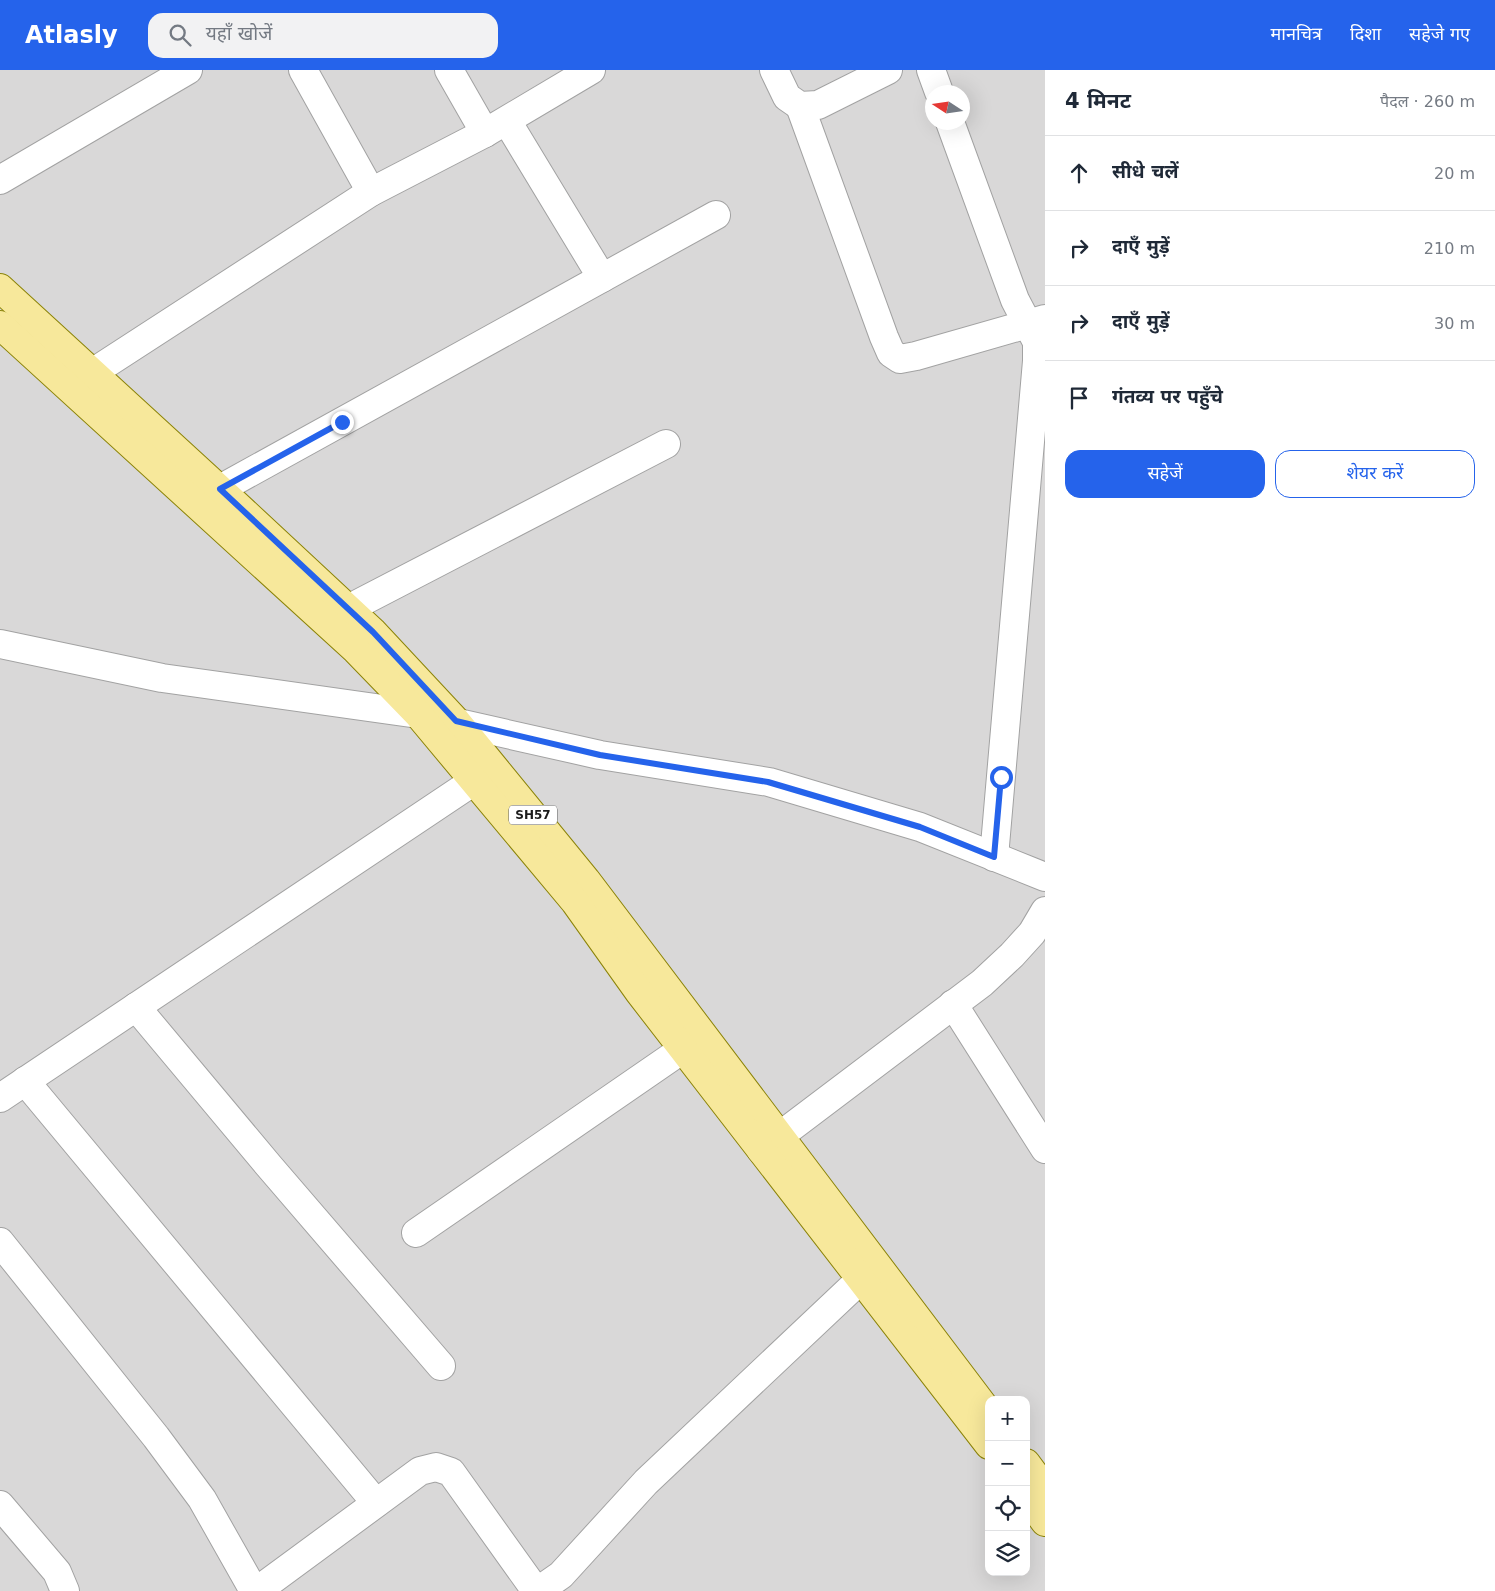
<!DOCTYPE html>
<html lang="hi">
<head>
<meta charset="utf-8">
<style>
  :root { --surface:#fff; --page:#f2f2f3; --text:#1f2937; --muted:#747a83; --line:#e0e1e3; --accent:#2563eb }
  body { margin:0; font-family:"DejaVu Sans","Noto Sans Devanagari",sans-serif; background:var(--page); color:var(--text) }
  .controls { position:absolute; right:15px; bottom:15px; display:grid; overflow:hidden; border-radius:10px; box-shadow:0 5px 20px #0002 }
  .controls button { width:45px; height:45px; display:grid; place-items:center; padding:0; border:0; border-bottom:1px solid var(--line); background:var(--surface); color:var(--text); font:25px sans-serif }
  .compass { position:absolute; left:925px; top:15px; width:45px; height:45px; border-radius:50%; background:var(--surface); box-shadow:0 5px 20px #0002; rotate:282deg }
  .stop { position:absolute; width:15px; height:15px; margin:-11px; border:4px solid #2563eb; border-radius:50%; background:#fff }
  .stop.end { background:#2563eb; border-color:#fff; box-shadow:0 1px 5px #0008 }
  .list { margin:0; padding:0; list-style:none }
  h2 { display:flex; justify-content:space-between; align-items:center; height:65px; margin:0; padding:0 20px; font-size:21px }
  h2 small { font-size:16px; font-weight:400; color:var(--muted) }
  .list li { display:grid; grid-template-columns:32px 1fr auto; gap:15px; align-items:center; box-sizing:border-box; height:75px; padding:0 20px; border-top:1px solid var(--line) }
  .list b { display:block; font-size:19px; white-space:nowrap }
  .list em { font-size:16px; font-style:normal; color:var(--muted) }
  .actions { display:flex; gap:10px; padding:15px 20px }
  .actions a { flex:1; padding:11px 0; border:1px solid var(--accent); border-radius:15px; text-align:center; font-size:18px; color:var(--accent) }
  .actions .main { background:var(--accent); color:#fff }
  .icon { flex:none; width:28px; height:28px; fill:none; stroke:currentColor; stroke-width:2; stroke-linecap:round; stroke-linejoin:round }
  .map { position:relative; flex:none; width:1045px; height:1521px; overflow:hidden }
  header { display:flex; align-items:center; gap:30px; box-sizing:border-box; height:70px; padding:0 25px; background:var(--accent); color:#fff }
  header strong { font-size:24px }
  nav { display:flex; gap:28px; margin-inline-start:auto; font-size:18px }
  .search { width:350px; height:45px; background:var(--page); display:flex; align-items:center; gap:12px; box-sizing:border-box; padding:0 18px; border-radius:15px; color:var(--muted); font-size:19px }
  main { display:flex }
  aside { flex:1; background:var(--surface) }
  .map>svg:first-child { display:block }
  .residential { fill:#d9d8d8; fill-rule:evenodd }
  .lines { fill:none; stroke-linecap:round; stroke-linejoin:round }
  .minor-casing { stroke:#a2a2a2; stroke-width:30 }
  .tertiary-casing { stroke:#a2a2a2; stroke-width:30 }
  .primary-casing { stroke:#8b8307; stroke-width:30 }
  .minor { stroke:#fff; stroke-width:28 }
  .tertiary { stroke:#fff; stroke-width:28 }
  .primary { stroke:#f7e89b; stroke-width:28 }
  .route { stroke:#2563eb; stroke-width:6 }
  .labels { text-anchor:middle; stroke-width:4; stroke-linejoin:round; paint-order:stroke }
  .shield { fill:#fff; stroke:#5f5f5f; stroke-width:1 }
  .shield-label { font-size:12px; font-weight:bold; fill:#1b1b1b }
</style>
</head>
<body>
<header>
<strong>Atlasly</strong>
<div class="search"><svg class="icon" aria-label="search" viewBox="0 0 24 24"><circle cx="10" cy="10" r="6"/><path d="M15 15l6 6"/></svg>यहाँ खोजें</div>
<nav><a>मानचित्र</a><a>दिशा</a><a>सहेजे गए</a></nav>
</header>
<main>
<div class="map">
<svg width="1045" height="1521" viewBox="0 0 1045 1521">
  <rect width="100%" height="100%" fill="#ecebe1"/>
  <!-- residential -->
  <path class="residential" d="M0,0h1045v1521h-1045zM932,22h30v30h-30zM989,1330h37v172h-37z"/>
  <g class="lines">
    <!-- minor casing -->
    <g class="minor-casing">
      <g id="minor">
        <path d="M303,0l68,122"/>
        <path d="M449,0l36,63"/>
        <path d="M774,0l13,27 13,9 18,-1 70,-35"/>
        <path d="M931,0l8,22"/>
        <path d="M800,36l84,231 7,16 9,6 16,-3 129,-37"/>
        <path d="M507,51l95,157"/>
        <path d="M950,52l65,178 22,42v19l-43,496"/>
        <path d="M0,110l188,-110"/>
        <path d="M92,303l279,-181 114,-59 106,-63"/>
        <path d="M220,419l496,-274"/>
        <path d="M348,539l318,-165"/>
        <path d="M953,934l92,145"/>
        <path d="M136,937l133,159 172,200"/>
        <path d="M25,1011l351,422"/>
        <path d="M0,1028l474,-317"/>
        <path d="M761,1080l221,-167 30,-28 20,-22 13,-22"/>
        <path d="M416,1163l267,-184"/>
        <path d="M0,1172l156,195 46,62 52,92"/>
        <path d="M0,1435l57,67 8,19"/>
        <path d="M257,1521l163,-120 16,-4 15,5 85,119"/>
        <path d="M538,1521l23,-16 85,-93 215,-203"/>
      </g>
    </g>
    <!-- tertiary casing -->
    <g class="tertiary-casing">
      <path id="tertiary" d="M0,574l162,34 256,36 182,41 169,27 151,45 125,50"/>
    </g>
    <!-- primary casing -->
    <g class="primary-casing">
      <g id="primary">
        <path d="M0,218l228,209 145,135 83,89 130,159 403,533"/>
        <path d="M0,255l356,325 62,64 157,188 64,90 350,453"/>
        <path d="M1026,1393l19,26"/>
        <path d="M1026,1426l19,26"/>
      </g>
    </g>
    <!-- minor -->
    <use href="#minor" class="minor"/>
    <!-- tertiary -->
    <use href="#tertiary" class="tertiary"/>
    <!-- primary -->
    <use href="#primary" class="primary"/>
  </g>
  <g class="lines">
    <!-- route -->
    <path class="route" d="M342,352l-122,67 153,143 83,89 144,34 168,27 152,45 74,30 7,-80"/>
  </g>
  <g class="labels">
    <!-- shield labels -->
    <rect class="shield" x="509" y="735.5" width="48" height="19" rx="4"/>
    <g class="shield-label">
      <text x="533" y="749">SH57</text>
    </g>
  </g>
</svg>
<div class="controls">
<button>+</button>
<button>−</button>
<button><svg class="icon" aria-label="locate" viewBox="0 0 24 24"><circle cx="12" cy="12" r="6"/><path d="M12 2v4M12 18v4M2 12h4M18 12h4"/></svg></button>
<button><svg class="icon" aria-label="layers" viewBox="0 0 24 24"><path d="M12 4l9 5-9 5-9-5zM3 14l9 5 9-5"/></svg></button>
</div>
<svg class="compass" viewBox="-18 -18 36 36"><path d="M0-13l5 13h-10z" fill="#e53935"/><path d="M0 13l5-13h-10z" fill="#747a83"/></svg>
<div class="stop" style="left:1001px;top:707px"></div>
<div class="stop end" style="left:342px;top:352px"></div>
</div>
<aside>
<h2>4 मिनट<small>पैदल · 260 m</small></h2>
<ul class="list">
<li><svg class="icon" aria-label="ahead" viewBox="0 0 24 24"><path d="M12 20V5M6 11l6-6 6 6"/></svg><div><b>सीधे चलें</b></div><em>20 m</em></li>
<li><svg class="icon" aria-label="right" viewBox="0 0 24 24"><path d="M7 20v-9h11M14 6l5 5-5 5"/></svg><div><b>दाएँ मुड़ें</b></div><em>210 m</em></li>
<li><svg class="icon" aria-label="right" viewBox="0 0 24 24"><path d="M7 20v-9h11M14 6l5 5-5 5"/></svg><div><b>दाएँ मुड़ें</b></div><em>30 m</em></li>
<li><svg class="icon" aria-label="arrive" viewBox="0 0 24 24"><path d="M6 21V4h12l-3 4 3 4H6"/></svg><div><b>गंतव्य पर पहुँचे</b></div></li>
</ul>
<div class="actions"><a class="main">सहेजें</a><a>शेयर करें</a></div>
</aside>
</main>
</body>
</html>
